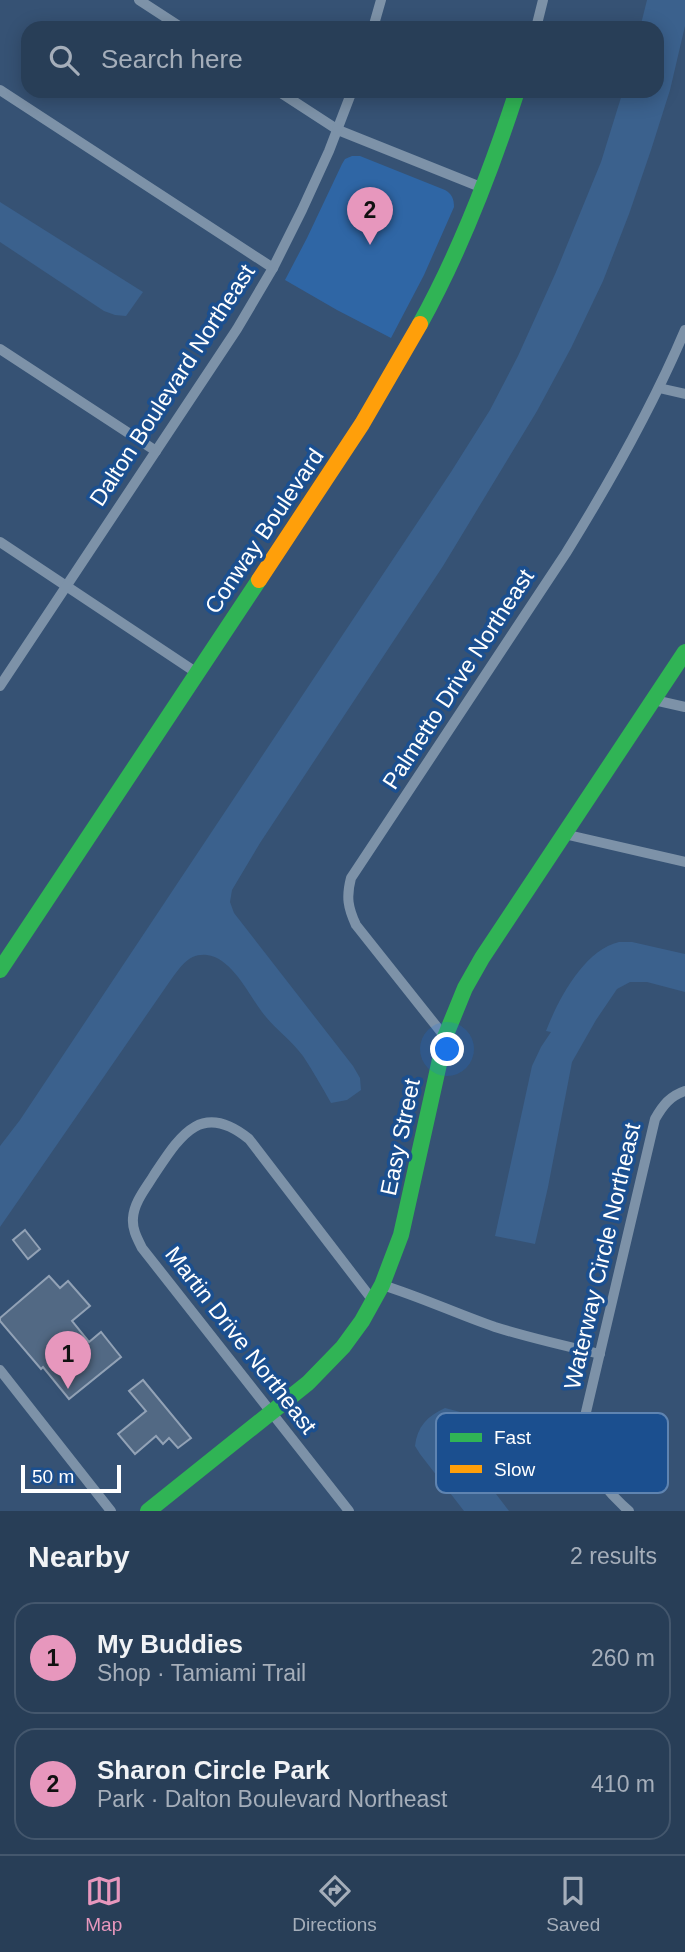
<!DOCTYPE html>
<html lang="en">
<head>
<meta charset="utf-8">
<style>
  :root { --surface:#283e57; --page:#344961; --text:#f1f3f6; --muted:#a5aeba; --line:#44576d; --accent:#e797bd }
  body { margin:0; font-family:Arial,sans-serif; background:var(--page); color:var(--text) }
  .scale { position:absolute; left:21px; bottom:18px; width:100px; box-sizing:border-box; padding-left:7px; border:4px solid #fff; border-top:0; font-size:19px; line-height:24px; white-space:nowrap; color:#fff; -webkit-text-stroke:5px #1b4f8f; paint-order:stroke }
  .you { position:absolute; left:448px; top:1050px; width:24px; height:24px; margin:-18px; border:5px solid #fff; border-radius:50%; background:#1a73e8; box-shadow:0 0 0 10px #1a73e833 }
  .badge { display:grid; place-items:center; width:46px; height:46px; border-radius:50%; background:var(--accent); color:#111; font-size:23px; font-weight:700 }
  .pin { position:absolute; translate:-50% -58px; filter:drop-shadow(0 2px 4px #0008) }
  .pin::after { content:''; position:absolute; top:37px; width:24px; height:21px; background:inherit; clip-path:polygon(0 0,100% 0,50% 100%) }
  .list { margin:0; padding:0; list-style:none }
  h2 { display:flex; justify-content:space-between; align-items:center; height:91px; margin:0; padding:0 28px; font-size:30px }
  h2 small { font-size:23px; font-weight:400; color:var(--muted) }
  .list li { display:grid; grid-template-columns:46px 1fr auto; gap:21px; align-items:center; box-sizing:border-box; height:112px; margin:0 14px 14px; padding:0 14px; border:2px solid var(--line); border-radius:21px }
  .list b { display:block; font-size:26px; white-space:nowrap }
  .list p { margin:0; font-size:23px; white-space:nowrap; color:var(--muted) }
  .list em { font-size:23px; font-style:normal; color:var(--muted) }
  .icon { flex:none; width:38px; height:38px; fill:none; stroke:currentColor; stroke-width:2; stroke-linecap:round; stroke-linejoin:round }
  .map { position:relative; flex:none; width:685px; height:1511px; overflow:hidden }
  .search { position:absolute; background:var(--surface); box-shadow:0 4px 18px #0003; left:21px; right:21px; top:21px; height:77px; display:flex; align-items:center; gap:18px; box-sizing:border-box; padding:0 24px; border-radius:21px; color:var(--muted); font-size:26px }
  .sheet { height:343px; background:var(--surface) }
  nav { display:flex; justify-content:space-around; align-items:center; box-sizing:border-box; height:98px; border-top:2px solid var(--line); background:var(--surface); font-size:19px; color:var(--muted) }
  nav a { display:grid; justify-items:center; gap:4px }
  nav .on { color:var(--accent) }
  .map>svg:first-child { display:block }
  .green { fill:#2f66a5 }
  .water { fill:#3b618d }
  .building { fill:#526984; stroke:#92a2b6; stroke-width:2 }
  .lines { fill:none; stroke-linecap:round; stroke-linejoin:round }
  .street { stroke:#7d92a8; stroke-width:10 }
  .fast { stroke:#30b455; stroke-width:16 }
  .slow { stroke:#ff9f0a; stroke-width:16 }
  .labels { text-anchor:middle; stroke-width:7; stroke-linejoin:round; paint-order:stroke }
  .street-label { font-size:23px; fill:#fff; stroke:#1b4f8f }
  .key { fill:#1b4f8f; stroke:#5f84b1; stroke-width:2 }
  .key-label { font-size:19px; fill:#fff }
</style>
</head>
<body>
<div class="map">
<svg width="685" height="1511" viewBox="0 0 685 1511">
  <rect width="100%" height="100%" fill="#365274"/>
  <!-- green -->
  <path class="green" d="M352,156h8l85,34c7,4 9,9 9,17l-30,68 -33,63 -54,-28 -52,-30 22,-42 35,-74 3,-5z"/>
  <!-- water -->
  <g class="water">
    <path d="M647,0h38v26l-15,64 -19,60 -22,64 -26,67 -32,67 -34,63 -94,155 -183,277 -28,47 -2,12 4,11 119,153 7,12 1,12 -14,10 -16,3c-9,-16 -18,-32 -28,-47 -12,-16 -29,-28 -41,-44 -13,-17 -30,-54 -55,-57 -19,-2 -27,13 -37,26l-170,246v-81l20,-26 431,-648 39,-62 28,-54 38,-84 45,-110 22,-71h34v-63h-17z"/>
    <path d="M0,202l143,90 -17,24 -11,-1 -11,-4 -104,-69z"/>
    <path d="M619,942h13l53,12v38l-38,-10h-17l-13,7 -21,31 -24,42 -24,125 -13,57 -40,-8 37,-170 9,-19 10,-15 -5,-1c12,-31 38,-81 73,-89z"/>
    <path d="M445,1408l34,9 -3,20 4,36 29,38h-45l-44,-57 -5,-8c2,-19 12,-30 30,-38z"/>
  </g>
  <!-- building -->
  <g class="building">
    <path d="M25,1230l15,19 -12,10 -15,-19z"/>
    <path d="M49,1276l11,12 8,-7 22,25 -18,15 17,21 12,-10 20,25 -52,42 -26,-32 -2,2 -41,-48v-3z"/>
    <path d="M143,1380l48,58 -13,10 -9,-10 -6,6 -7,-8 -21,18 -17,-20 28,-23 -17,-20z"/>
  </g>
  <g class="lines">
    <!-- street -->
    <g class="street">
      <path d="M139,0l43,28"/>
      <path d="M373,28l8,-28"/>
      <path d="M536,28l7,-28"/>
      <path d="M0,90l273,178"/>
      <path d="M278,91l60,39 145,58"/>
      <path d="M0,349l156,102"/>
      <path d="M659,388l26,6"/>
      <path d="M0,542l197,131"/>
      <path d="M0,686l237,-357 36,-61 29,-58 27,-59 23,-60"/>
      <path d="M654,700l31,7"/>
      <path d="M564,834l121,28"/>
      <path d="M445,1037l-89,-112c-8,-17 -10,-28 -5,-47l215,-325c44,-71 86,-145 119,-223"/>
      <path d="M382,1285c39,12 75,29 113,42 35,11 70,19 105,27"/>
      <path d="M0,1370l111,141"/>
      <path d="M349,1511l-207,-263c-5,-10 -10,-19 -9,-30 1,-16 13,-30 21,-43 26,-39 47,-75 95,-36l125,163"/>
      <path d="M629,1511c-15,-13 -44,-44 -47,-65 -1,-5 0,-12 0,-17l73,-310c8,-14 15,-23 30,-28"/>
    </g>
    <!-- fast -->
    <g class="fast">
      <path d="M420,324c41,-74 71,-153 97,-233"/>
      <path d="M0,970l259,-390"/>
      <path d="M148,1511l160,-128 35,-36 19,-26 20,-36 19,-50 44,-198 20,-49 17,-30 203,-306"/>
    </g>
    <!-- slow -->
    <path class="slow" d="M259,580l103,-156 58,-100"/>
  </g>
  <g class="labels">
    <!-- street labels -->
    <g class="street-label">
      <text transform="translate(172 385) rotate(-57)" y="8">Dalton Boulevard Northeast</text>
      <text transform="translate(264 531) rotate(-56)" y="8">Conway Boulevard</text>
      <text transform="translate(458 679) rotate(-57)" y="8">Palmetto Drive Northeast</text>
      <text transform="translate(400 1137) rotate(-78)" y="8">Easy Street</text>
      <text transform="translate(602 1256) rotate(-77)" y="8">Waterway Circle Northeast</text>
      <text transform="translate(241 1340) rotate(52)" y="8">Martin Drive Northeast</text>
    </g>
  </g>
  <!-- legend -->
  <rect x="436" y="1413" width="232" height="80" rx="10" class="key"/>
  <rect x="450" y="1433" width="32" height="9" fill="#30b455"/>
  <rect x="450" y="1465" width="32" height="8" fill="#ff9f0a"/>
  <g class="key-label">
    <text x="494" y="1444">Fast</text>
    <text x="494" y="1476">Slow</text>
  </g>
</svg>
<div class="scale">50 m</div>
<div class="you"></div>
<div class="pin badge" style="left:68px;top:1389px">1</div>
<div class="pin badge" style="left:370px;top:245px">2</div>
<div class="search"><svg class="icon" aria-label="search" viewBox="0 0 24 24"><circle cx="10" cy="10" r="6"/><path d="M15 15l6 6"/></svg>Search here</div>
</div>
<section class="sheet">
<h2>Nearby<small>2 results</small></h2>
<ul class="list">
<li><span class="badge">1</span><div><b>My Buddies</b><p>Shop · Tamiami Trail</p></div><em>260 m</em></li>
<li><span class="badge">2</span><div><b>Sharon Circle Park</b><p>Park · Dalton Boulevard Northeast</p></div><em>410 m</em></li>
</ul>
</section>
<nav>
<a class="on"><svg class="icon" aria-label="map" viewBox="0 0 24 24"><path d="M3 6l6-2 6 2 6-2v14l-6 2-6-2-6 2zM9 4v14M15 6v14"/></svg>Map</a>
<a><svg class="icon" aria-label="directions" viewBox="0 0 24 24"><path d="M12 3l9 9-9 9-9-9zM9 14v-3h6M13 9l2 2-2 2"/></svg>Directions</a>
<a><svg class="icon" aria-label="saved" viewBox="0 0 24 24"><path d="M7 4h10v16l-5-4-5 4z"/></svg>Saved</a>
</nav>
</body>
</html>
